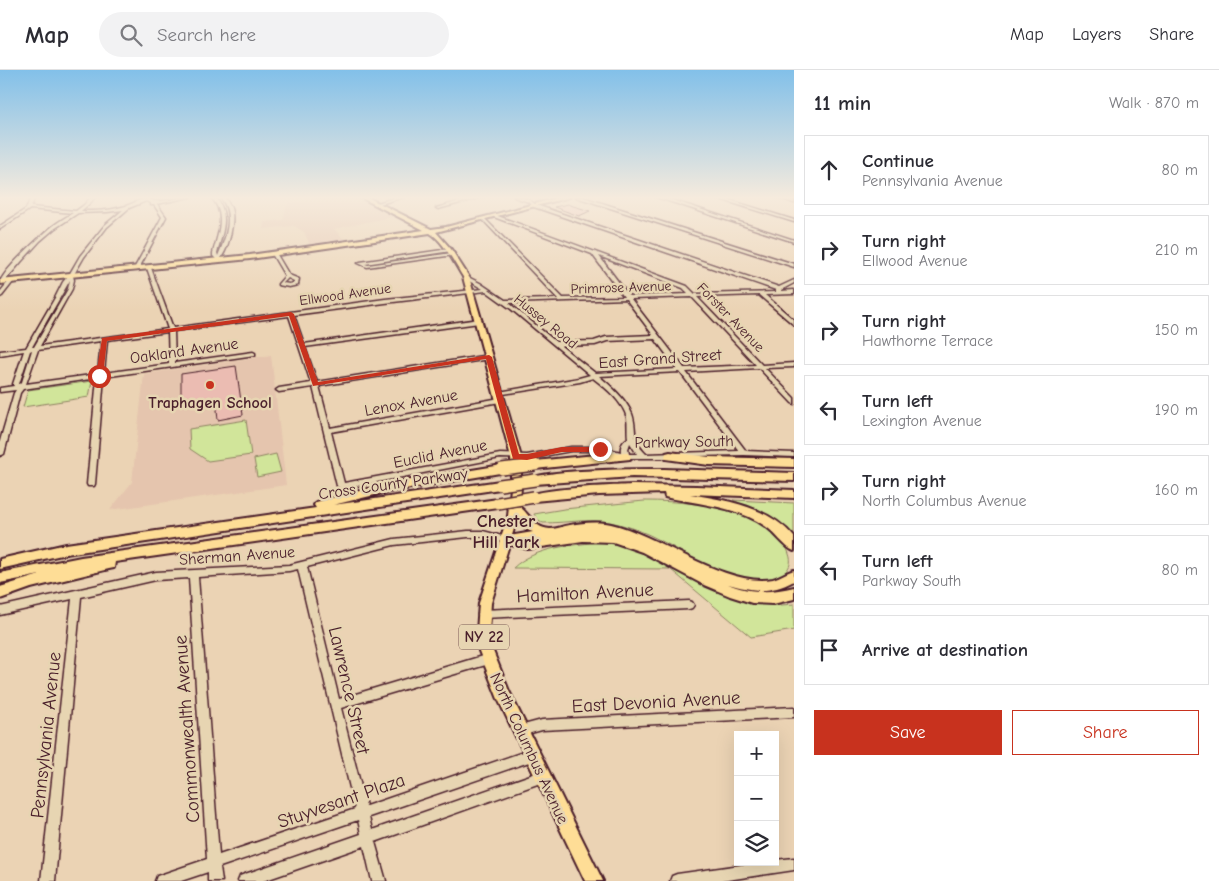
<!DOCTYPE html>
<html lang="en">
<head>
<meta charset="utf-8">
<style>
  :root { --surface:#fff; --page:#f2f2f3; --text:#2b2b33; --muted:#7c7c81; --line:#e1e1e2; --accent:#c8321e }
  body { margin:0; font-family:"Comic Neue",sans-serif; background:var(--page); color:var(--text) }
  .controls { position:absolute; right:15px; bottom:15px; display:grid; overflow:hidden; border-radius:0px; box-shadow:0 5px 20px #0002 }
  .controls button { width:45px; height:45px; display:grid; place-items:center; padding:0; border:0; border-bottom:1px solid var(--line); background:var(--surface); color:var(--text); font:25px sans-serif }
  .stop { position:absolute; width:15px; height:15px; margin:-11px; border:4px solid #c8321e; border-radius:50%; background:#fff }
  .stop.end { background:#c8321e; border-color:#fff; box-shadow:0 1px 5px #0008 }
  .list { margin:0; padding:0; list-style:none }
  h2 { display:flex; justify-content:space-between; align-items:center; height:65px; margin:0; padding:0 20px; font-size:21px }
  h2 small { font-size:16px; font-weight:400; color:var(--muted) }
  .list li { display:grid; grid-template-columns:32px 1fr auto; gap:15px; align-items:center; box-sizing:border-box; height:70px; margin:0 10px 10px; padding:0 10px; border:1px solid var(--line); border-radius:0px }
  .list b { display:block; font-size:19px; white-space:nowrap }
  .list p { margin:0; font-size:16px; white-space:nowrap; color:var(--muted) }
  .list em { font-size:16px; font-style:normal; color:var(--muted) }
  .actions { display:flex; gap:10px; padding:15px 20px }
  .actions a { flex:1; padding:11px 0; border:1px solid var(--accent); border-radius:0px; text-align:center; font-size:18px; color:var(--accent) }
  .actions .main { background:var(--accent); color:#fff }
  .icon { flex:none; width:28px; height:28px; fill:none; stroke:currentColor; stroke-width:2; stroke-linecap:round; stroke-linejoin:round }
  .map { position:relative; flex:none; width:794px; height:811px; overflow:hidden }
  header { display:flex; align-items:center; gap:30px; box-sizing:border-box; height:70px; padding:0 25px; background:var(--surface); border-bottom:1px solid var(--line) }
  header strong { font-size:24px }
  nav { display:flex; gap:28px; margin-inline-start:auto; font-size:18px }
  .search { width:350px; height:45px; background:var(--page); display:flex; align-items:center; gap:12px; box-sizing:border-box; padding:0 18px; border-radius:28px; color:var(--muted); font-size:19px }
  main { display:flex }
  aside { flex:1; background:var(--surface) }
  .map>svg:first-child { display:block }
  .built { fill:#e5c5ae }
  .green { fill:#d1e59a; stroke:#8e8262 }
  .building { fill:#ebbcb2; stroke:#4a1f2b }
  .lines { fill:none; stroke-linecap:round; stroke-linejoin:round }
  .minor-casing { stroke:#4a1f2b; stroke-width:3 }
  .major-casing { stroke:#4a1f2b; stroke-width:4 }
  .highway-casing { stroke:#4a1f2b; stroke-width:4 }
  .minor { fill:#e7d5b2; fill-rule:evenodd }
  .major { fill:#fedd96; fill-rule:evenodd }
  .highway { fill:#fedd96; fill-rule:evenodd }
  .highway-bridge-casing { stroke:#4a1f2b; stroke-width:14; stroke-linecap:butt }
  .highway-bridge { stroke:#fedd96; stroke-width:11 }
  .route { fill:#c8321e }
  .poi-dot { fill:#c8321e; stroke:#e7d5b2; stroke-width:2 }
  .labels { text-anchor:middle; stroke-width:5; stroke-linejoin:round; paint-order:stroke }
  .far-street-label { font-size:14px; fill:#4a1f2b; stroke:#e7d5b2 }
  .shield { fill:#e7d5b2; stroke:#795654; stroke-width:1 }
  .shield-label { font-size:15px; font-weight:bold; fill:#4a1f2b }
  .street-label { font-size:16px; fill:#4a1f2b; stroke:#e7d5b2 }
  .poi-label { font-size:16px; font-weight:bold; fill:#4a1f2b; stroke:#e7d5b2 }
  .neighbourhood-label { font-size:18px; font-weight:bold; fill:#4a1f2b; stroke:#e7d5b2 }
  .near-street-label { font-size:19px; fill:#4a1f2b; stroke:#e7d5b2 }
</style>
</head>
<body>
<header>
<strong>Map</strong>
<div class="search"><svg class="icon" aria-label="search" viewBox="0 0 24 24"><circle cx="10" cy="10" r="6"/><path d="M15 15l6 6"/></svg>Search here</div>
<nav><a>Map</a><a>Layers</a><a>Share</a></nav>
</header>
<main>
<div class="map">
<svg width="794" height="811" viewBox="0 0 794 811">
  <rect width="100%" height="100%" fill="#ebd3b4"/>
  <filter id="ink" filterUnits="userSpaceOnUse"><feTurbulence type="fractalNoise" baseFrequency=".02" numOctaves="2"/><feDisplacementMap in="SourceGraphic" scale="10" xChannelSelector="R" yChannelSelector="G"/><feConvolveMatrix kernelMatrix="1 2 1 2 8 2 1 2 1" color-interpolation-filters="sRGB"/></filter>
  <g filter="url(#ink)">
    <!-- built -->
    <g class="built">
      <path d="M323,127h33l40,19 -62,13 11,11 -35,5 -6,-13 -10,-6 -31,3 1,-7 19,-2 4,-16z"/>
      <path d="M271,285l15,130 -176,25 22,-28 12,-108z"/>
    </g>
    <!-- green -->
    <g class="green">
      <path d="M92,311l-3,16 -66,10 5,-17z"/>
      <path d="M246,350l5,35 -43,6 -18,-12 -1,-20z"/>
      <path d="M276,384l5,18 -24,5 -3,-18z"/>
      <path d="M733,430l61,3v32l-23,-19z"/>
      <path d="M644,431c40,0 131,5 145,53 3,8 1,14 -6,20 -11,11 -33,7 -47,3 -41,-12 -75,-43 -117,-53 -25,-7 -50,-1 -76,-1l-7,-5 -2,-4 30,-5z"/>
      <path d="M601,472c11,2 26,3 37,8 55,24 91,62 156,54v26l-43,7 -81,-68 -157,-1c22,-21 59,-23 88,-26z"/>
    </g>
    <!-- building -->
    <g class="building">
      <path d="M568,134l2,1 20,6 -11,5 -25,-9z"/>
      <path d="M236,296l7,49 -25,5 -2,-21 -35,6v-31z"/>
    </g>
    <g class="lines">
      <!-- minor casing -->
      <g class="minor-casing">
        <g id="minor">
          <path d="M31,127h4l-4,10 45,4 8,-6 7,-8h4l-4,5 -10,9c14,0 27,0 41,-4 10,-2 20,-10 31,-10l-4,2c10,6 28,-2 41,-2l-33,7 9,13 -28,53 -4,-1 28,-52 -8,-12h-3v-2l-5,-2 -17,7 -22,19 -23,30 -11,19 1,4 -2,9 -32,57 128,-17 -21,-61 2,-1 2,1 22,60 212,-29 98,-10 -19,-11v-2h2l14,7 25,17 53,-1 -75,-79 -1,-1 2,-1 79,80 61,-1 -32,-43 -98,-37v-2h1l192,71 8,8 81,-2v-2l-242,-83 -5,-5 -15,-5c9,0 16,2 22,8l243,82 15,-7v3l-13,7v1l13,-1v4l-29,1 29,25v5l-35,-30 -62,2 65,68 32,-2v4l-29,1 29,30v6l-2,-1 -33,-35 -73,4 60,79 48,2v4l-50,-2 -51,1 -23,2h-44l-25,-7h-30l-44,8 -27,-1 -159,31 -4,-3 -24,-99 -34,5 -3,-2 3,-2 32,-5 -22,-67 -115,15 1,32 78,-11 2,1v2l-151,22 -9,107 -1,2h-6l-1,-2 10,-106 -74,11 -3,4 -16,61 -4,2v-15l14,-48 2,-3 -16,2v-4l14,-2 -1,-2 11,-33 -24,4v-4l26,-3 30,-52 7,-14 6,-7 11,-19 25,-31 18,-15 -16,2 -29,1 -24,16 -14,12 -19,21 -18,21h-3c2,-12 42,-48 53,-57 6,-5 13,-9 20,-13l-43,-4 -30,20v-3l26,-17zM599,186l84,32 6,6 -60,2zM70,210l-2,9 -34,58h-2zM486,221l25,18 79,66 -11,3 -80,14 -2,1v2l83,-13 13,-4c13,10 30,24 34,40 1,7 0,14 1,20 -5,3 -8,8 -7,14l-20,-5h-30l-44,8 -27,-1 -156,29 -13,-51 169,-30 3,-2 -3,-2 -170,30 -11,-42 170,-27 3,-2 -3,-2 -172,27 -12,-35 174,-24 3,-2 -3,-2 -175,25 -10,-29 91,-12zM692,227l64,68 -72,3 -53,-69zM626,229l27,36 -47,2 -12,4 -38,1 -47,-39zM168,262l1,32 -65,9 3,-33zM655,269l22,30 -82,4 -34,-27 34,-1 12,-4zM101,271l-3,33 -72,10 12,-34zM32,280l-10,32 -2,2h-1l11,-33zM680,302l59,79 -93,3c-16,-16 -8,-23 -14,-40 -6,-15 -21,-28 -33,-38zM630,373l7,11h-8l-1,-5z"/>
          <path d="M211,127h4c16,17 7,37 2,56l1,3c8,-18 17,-42 2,-59h4c4,5 7,9 8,15 2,13 -4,41 -14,49l-5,-5v-3c5,-20 14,-38 -2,-56z"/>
          <path d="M397,127h7l-28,8 -2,-1z"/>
          <path d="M475,127h8l-45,12 -2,-1z"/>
          <path d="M576,127h7l211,67v3z"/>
          <path d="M656,127h7l131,43v2z"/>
          <path d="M713,127h7l74,23v2z"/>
          <path d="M777,127h7l10,4v2z"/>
          <path d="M449,179h2v2l-86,13 3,1 84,-12h2v2l-87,12 -9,-4 2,-1z"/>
          <path d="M272,183h4l13,22 10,4 -1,6 -9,2 -11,-2v-1l7,-8 -13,-22zM288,208l6,3v2l-5,1 -6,-1z"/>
          <path d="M9,211l4,1 -11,14 -2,1v-5z"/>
          <path d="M468,461h15l27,7 1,2 -1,2 -3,1 -24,-6h-15l-74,8 -87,22 32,132 150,-45 4,2 1,3 -1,3 -4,2 -148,44 25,98 166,-57 4,2 2,4 -2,4 -4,2 -163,56 3,13 170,-59 4,2 2,4 -2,4 -171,61 11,39h-14l-8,-35 -101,35h-25l2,-5 5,-2 116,-40 -3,-14 -138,47 2,14h-14v-9l-27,9h-26l2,-5 50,-17 -18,-281 -33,2 -75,17 -26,284h-14l31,-282 -72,16v-8l156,-35 133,-7 105,-26zM298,499l57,240 -136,46 -21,-278 91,-6z"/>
          <path d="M689,531l3,1 2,3 -2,3 -3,1 -206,9 -3,-1 -2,-3 2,-3 3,-1z"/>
          <path d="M794,637v10l-252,13 -22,6 -4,-1 -1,-4 1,-4 26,-7z"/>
          <path d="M794,788v12l-73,11h-51l2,-5 5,-2 85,-12h13v-2z"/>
        </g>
      </g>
      <!-- major casing -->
      <g class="major-casing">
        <path id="major" d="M360,127h7l64,32 15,-2 115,-30h9l-134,35 15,17 18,28 52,180v31l-3,28 -27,87 -2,29 4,19 16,40 94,190h-18l-87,-182 -19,-48 -2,-19 2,-29 29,-87 3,-28v-31l-48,-180c-8,-13 -20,-37 -33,-44l-180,26 -250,25v-4l250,-25 174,-25z"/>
      </g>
      <!-- highway casing -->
      <g class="highway-casing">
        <g id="highway">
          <path d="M626,382l5,4 -1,3 -95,10 -6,-4 6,-4z"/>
          <path d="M670,382l39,5 85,2v8l-85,-2 -43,-6 -1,-3 1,-3z"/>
          <path d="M502,395l4,1 2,3 -2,3 -119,20 -54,13 167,-24 6,4 -6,4 -434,65 -66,15v-10l66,-15 250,-36 -2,-3 2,-3 71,-18z"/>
          <path d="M664,399l130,4v8l-162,-4 -97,7 -6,-4c9,-11 116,-11 135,-11z"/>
          <path d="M632,415l64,1 98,4v8l-104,-4c37,6 79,13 104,43v14c-9,-3 -19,-19 -29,-25 -27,-19 -64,-22 -96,-28l-4,-1 -1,-4 -65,2 -65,6 -6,-4c7,-9 88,-11 104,-12z"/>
          <path d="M498,429l4,1 2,3 -2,3 -4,1 -383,55 -1,6 -5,1 -78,19 -31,11v-12l40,-12 -40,8v-10l81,-16z"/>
          <path d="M514,434c14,4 17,24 36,25 5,0 11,-2 15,-3 15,-3 31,-5 46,-2 48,11 115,64 162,55 7,-2 14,-7 21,-9v11c-25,13 -39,10 -66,3 22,9 43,9 66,3v12l-21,5 -21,-1 -22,-7 -26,-11 -62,-33 -29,-10 -30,-1 -55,8 -25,-6 -2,-3 2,-3 30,-5 -8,-3 -15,-18 -2,-3 2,-3z"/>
        </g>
      </g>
      <!-- minor -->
      <use href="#minor" class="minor"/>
      <!-- major -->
      <use href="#major" class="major"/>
      <!-- highway -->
      <use href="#highway" class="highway"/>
      <!-- highway-bridge casing -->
      <g class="highway-bridge-casing">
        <g id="highway-bridge">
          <path d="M502,399l33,-4"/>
          <path d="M500,415l35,-5"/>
          <path d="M498,433l36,-6"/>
        </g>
      </g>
      <!-- highway-bridge -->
      <use href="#highway-bridge" class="highway-bridge"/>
    </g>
  </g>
  <!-- sky -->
  <linearGradient id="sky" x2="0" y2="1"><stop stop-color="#82c0e9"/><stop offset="0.53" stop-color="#f6ebdd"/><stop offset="1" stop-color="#f6ebdd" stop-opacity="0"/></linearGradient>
  <rect width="794" height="241" fill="url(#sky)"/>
  <!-- route -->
  <path class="route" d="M291,242l3,2 24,68 171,-27 3,2 27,97h8l35,-7h38l4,2 -4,3h-38l-35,8 -14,-1 -27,-100 -173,27 -24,-70 -182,25 -4,35 -4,2 -3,-2 6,-38z"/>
  <!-- markers -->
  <circle class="poi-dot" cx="210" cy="315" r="5"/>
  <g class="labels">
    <!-- far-street labels -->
    <g class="far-street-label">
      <text transform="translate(621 217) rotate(-2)" y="5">Primrose Avenue</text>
      <text transform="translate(345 224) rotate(-8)" y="5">Ellwood Avenue</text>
      <text transform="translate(731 247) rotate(46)" y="5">Forster Avenue</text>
      <text transform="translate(546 251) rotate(39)" y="5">Hussey Road</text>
    </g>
    <!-- shield labels -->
    <rect class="shield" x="459" y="554.5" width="50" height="25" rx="4"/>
    <g class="shield-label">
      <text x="484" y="572">NY 22</text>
    </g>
    <!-- street labels -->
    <g class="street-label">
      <text transform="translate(184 280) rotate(-8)" y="6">Oakland Avenue</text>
      <text transform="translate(660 288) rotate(-4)" y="6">East Grand Street</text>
      <text transform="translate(411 332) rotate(-10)" y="6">Lenox Avenue</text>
      <text transform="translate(684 371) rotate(-1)" y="6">Parkway South</text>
      <text transform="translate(440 383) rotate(-11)" y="6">Euclid Avenue</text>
      <text transform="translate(393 413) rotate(-8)" y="6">Cross County Parkway</text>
      <text transform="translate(237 485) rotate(-4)" y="6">Sherman Avenue</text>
      <text transform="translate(530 678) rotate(65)" y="6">North Columbus Avenue</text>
    </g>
    <!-- poi labels -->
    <g class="poi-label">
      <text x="210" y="338">Traphagen School</text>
    </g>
    <!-- neighbourhood labels -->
    <g class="neighbourhood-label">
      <text x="506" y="457">Chester<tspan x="506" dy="21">Hill Park</tspan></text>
    </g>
    <!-- near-street labels -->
    <g class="near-street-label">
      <text transform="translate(585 522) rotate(-3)" y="7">Hamilton Avenue</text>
      <text transform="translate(350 620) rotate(77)" y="7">Lawrence Street</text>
      <text transform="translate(656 631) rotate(-3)" y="7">East Devonia Avenue</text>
      <text transform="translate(186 659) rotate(-94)" y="7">Commonwealth Avenue</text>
      <text transform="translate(45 665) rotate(-84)" y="7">Pennsylvania Avenue</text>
      <text transform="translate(341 730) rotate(-19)" y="7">Stuyvesant Plaza</text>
    </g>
  </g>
</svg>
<div class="controls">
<button>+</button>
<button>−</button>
<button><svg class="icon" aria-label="layers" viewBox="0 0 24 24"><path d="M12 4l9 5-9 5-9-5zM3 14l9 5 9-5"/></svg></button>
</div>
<div class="stop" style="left:99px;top:306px"></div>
<div class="stop end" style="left:600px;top:379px"></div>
</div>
<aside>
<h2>11 min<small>Walk · 870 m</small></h2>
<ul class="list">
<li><svg class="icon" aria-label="ahead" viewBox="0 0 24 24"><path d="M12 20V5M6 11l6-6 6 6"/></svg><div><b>Continue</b><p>Pennsylvania Avenue</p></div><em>80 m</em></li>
<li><svg class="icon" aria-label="right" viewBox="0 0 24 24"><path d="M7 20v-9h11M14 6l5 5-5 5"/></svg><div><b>Turn right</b><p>Ellwood Avenue</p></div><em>210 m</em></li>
<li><svg class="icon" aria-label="right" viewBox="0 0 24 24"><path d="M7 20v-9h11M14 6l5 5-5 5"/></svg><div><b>Turn right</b><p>Hawthorne Terrace</p></div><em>150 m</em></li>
<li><svg class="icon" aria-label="left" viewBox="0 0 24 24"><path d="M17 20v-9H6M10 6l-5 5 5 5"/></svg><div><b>Turn left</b><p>Lexington Avenue</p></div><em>190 m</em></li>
<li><svg class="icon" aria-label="right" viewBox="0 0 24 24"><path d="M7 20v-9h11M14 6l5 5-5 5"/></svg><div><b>Turn right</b><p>North Columbus Avenue</p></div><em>160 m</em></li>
<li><svg class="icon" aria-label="left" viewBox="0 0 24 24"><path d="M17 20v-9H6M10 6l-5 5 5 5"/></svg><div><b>Turn left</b><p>Parkway South</p></div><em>80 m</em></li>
<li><svg class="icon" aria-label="arrive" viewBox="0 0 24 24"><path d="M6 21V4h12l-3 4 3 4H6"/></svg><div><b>Arrive at destination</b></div></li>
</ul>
<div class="actions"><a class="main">Save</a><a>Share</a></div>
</aside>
</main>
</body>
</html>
